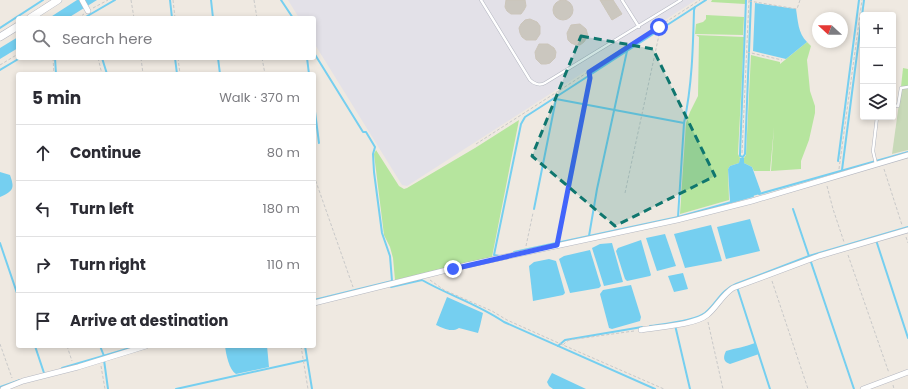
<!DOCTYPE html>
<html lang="en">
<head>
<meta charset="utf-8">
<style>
  :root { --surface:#fff; --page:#f7f7f7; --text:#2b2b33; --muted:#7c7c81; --line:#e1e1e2 }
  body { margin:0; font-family:Poppins,sans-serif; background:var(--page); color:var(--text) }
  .controls { position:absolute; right:12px; top:12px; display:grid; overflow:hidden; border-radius:4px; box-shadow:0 2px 6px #0003 }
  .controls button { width:36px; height:36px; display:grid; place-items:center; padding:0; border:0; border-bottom:1px solid var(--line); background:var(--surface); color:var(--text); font:20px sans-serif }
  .compass { position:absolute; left:812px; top:12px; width:36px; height:36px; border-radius:50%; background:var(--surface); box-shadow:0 2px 6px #0003; rotate:291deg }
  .stop { position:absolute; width:12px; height:12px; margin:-9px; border:3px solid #4264fb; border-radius:50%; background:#fff }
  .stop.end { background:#4264fb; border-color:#fff; box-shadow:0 1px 4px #0008 }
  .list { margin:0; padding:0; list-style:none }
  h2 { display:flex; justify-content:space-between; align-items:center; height:52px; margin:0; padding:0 16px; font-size:17px }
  h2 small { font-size:13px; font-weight:400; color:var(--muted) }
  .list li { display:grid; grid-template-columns:26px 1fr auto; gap:12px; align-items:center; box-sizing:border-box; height:56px; padding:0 16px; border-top:1px solid var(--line) }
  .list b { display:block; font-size:15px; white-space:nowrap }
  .list em { font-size:13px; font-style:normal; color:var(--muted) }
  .icon { flex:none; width:22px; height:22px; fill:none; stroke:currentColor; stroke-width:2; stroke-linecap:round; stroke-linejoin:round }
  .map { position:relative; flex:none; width:908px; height:389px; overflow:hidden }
  .search { position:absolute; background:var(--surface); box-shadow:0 2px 6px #0003; left:16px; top:16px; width:300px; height:44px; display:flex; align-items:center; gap:10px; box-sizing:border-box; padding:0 14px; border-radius:4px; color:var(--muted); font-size:15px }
  .panel { position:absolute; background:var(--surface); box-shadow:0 2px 6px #0003; left:16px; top:72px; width:300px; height:276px; border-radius:4px }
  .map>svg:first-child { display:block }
  .industrial { fill:#e3e1e8 }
  .green { fill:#b6e59e }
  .cemetery { fill:#c8d9b8 }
  .water { fill:#75cff0 }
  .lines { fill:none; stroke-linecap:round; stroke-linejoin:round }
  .stream { stroke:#75cff0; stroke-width:2 }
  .building { fill:#cbc7bf; stroke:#cbc5ba }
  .lane-casing { stroke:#b4b7c1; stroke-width:3.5 }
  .street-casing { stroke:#b4b7c1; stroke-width:6 }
  .secondary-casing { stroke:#b4b7c1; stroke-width:8 }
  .path { stroke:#c9c9c9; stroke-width:1; stroke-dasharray:3 2; stroke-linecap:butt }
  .lane { stroke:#fff; stroke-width:2.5 }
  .street { stroke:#fff; stroke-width:5 }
  .secondary { stroke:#fff; stroke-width:7 }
  .route { stroke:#4264fb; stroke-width:5 }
  .marked { fill:#0f766e; fill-opacity:0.2; stroke:#0f766e; stroke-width:3; stroke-dasharray:8 5; stroke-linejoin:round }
</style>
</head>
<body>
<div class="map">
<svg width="908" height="389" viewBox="0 0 908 389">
  <rect width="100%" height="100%" fill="#efe9e1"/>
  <!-- industrial -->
  <path class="industrial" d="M288,0h408l-289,186 -5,-1 -88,-142v-25h-15z"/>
  <!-- green -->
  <g class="green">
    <path d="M712,0h33v4l-34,-2z"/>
    <path d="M706,15l38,2 -1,18 -48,-1 1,-10 7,-2 3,-3z"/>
    <path d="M696,35l48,2 -6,117 2,4 -1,5 -9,3 -2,3 1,31 -49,14 6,-91 4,-11 8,-16 1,-59z"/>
    <path d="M807,42l4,4 -4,14 3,31 5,15v7l-6,27 -8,21v8l-30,2 3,-44 -4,44h-16l-2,-4 -8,-4v-5l2,-3 5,-100 29,7v2z"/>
    <path d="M903,68l5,1v17l-7,1z"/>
    <path d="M519,120l-27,137 -97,23 -2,-22 -3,-11 -6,-12 -10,-81 2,-4 23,36 5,3 3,-1 68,-40z"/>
  </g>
  <!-- cemetery -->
  <path class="cemetery" d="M908,88v62l-16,4 9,-65z"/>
  <!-- water -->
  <g class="water">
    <path d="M77,0h20l-29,18h-19z"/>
    <path d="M755,3l41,6c2,12 2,24 11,33l-21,17 -33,-8z"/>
    <path d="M18,37v11l-18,11v-11z"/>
    <path d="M740,158h4v5l8,4 9,25 -1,2 -30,8 -2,-33 2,-3 9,-3z"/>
    <path d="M0,172l10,3c5,14 3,16 -10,22z"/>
    <path d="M750,219l10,32 -34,8 -9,-32z"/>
    <path d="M711,225l11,36 -37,7 -11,-34z"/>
    <path d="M665,234l11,32 -19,5 -11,-33z"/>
    <path d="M641,240l10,35 -1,1 -23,5 -2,-2 -9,-28 2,-3z"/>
    <path d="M612,243l11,39 -19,4 -12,-38 8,-4z"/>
    <path d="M590,250l11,36 -2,2 -29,5 -11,-34 5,-3z"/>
    <path d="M549,259l7,2 9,32 -2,2 -30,6 -4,-35 5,-4z"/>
    <path d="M683,273l5,16 -14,3 -6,-16z"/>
    <path d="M631,285l10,32 -1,4 -28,8 -3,-1 -9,-34 3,-4z"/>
    <path d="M447,297l36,16 -3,13 -2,7 -19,-5c-8,5 -16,0 -23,-3z"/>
    <path d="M755,343l4,11 -29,10c-7,-2 -7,-7 -4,-13 10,-3 19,-4 29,-8z"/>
    <path d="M225,346h42l2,21 -33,7c-7,-4 -10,-20 -11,-28z"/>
    <path d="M552,373l34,16h-33l-4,-3 -2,-4z"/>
  </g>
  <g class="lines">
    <!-- stream -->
    <g class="stream">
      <path d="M170,0l2,18"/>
      <path d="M211,0l2,18"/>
      <path d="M281,0l12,18"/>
      <path d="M746,0l-6,154v2l3,1 2,-3 6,-154"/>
      <path d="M84,18l31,-18"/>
      <path d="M0,28l43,-28"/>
      <path d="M314,53l49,79h3l9,15 -2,7 1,18 8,61 8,23 2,25 -78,19"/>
      <path d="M55,58l1,16"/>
      <path d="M102,58l5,16"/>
      <path d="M175,58l2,16"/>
      <path d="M218,58l2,16"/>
      <path d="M307,58l2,16"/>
      <path d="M0,70l20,-12"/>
      <path d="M556,99l128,24"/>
      <path d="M314,104l5,39"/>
      <path d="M838,161l21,-161"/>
      <path d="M842,170l22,-170"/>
      <path d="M759,194l149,-42"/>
      <path d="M534,209l22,-110"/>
      <path d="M793,209l61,180"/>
      <path d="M678,217l6,-94c8,-37 9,-75 10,-113l1,-3 11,-7"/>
      <path d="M589,236l8,-47 30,-138"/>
      <path d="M876,240l32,98"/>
      <path d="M0,243l18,53"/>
      <path d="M514,252l164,-35 75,-21"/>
      <path d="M500,256l-6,-1 27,-131 4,-7 170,-110"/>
      <path d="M391,287l31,-7c26,15 56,24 82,42l151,67"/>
      <path d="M737,287l33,102"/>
      <path d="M675,325l15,64"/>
      <path d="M650,326c13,-2 45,-5 55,-13 11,-9 16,-23 31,-29l73,-28 99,-29"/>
      <path d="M35,346l9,27"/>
      <path d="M100,346l4,10"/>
      <path d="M305,346l7,43"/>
      <path d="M558,346l7,-6 77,-13"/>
      <path d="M104,360l4,29"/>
      <path d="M62,368l75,-22"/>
      <path d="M0,387l20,-7"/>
      <path d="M176,389l131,-29"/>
    </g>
  </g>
  <!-- building -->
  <g class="building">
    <circle cx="563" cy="10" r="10"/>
    <path d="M506,0h19l1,6 -2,4 -3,4h-10l-4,-3 -2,-4z"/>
    <path d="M600,0h13l9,14 -10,6z"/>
    <path d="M530,19l7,3 3,4v8l-4,6h-10l-4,-3 -2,-4 -1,-5 2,-4 4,-4z"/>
    <path d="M580,24l6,5 2,7 -4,6 -4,3h-4l-5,-2 -3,-3 -1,-7 4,-8z"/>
    <path d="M539,44h9l6,4 2,4 -1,6 -5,5 -4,1h-5l-5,-5 -1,-7z"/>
  </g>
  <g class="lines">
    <!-- lane casing -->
    <g class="lane-casing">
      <g id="lane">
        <path d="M481,0l49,80c4,4 10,6 15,3l136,-83"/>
        <path d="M622,0l17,27"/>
        <path d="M893,105l5,1 3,-18 7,-1"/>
        <path d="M876,164l-3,-13 4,-34"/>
      </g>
    </g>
    <!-- street casing -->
    <g class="street-casing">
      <g id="street">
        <path d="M82,0l6,11"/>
        <path d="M314,303l153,-38 210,-45 75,-19 156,-46"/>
        <path d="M641,330c16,-3 54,-5 66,-15 10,-8 15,-20 26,-27l86,-32 89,-26"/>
        <path d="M3,389l20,-8 55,-14 68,-21"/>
        <path d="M863,389l45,-17"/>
      </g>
    </g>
    <!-- secondary casing -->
    <g class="secondary-casing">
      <g id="secondary">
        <path d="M30,18l28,-18"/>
        <path d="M0,37l18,-11"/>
      </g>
    </g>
    <!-- path -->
    <g class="path">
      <path d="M131,0l3,18"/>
      <path d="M173,0l2,18"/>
      <path d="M254,0l3,18"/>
      <path d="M749,1l48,8 3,-9"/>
      <path d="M93,8l15,-8"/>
      <path d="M78,18l6,-4"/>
      <path d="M747,52l35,8"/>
      <path d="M53,58l1,16"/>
      <path d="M98,58l4,16"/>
      <path d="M141,58l2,16"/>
      <path d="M178,58l2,16"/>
      <path d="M262,58l3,16"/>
      <path d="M0,65l18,-11"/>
      <path d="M476,144l224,-144"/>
      <path d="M742,153l7,-153"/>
      <path d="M839,169l23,-169"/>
      <path d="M884,169l18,56"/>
      <path d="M314,176l39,111"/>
      <path d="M827,186l6,23 11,33"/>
      <path d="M625,193l34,-158v-8"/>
      <path d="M906,237l2,6"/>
      <path d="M557,239l33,-161 -1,-6"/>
      <path d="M526,246l7,-33"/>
      <path d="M848,255l41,118"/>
      <path d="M430,280l14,10 48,21 15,9 56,25"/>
      <path d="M772,281l36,108"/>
      <path d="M708,322l15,67"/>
      <path d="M634,331l-65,9 -3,2 -3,3 101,44"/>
      <path d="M0,344l12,34"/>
      <path d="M67,346l5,15"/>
      <path d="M301,346l7,43"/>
      <path d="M101,366l4,23"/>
      <path d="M893,385l1,4"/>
    </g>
    <!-- lane -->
    <use href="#lane" class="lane"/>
    <!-- street -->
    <use href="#street" class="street"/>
    <!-- secondary -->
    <use href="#secondary" class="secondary"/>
  </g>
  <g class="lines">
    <!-- route -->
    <path class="route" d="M453,269l104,-24 33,-167 -1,-6 70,-45"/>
  </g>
  <!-- marked area -->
  <path class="marked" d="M581,36l72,13 62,127 -100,50 -83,-70z"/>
</svg>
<div class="controls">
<button>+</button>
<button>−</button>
<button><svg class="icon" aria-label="layers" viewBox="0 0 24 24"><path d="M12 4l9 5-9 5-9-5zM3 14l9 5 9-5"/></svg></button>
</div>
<svg class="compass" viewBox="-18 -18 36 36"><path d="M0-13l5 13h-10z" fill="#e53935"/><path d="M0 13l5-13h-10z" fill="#7c7c81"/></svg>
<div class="stop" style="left:659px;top:27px"></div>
<div class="stop end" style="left:453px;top:269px"></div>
<div class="search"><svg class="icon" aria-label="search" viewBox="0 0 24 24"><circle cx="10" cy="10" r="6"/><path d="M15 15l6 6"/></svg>Search here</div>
<section class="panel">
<h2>5 min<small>Walk · 370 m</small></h2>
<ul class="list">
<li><svg class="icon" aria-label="ahead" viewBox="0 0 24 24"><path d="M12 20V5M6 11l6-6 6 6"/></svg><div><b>Continue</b></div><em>80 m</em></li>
<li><svg class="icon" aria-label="left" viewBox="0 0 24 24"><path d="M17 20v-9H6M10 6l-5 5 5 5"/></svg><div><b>Turn left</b></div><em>180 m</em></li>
<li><svg class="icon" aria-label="right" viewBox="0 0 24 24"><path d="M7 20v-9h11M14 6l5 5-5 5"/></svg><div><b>Turn right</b></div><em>110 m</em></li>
<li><svg class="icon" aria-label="arrive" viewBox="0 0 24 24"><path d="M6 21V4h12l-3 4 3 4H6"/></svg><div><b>Arrive at destination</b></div></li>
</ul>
</section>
</div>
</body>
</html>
